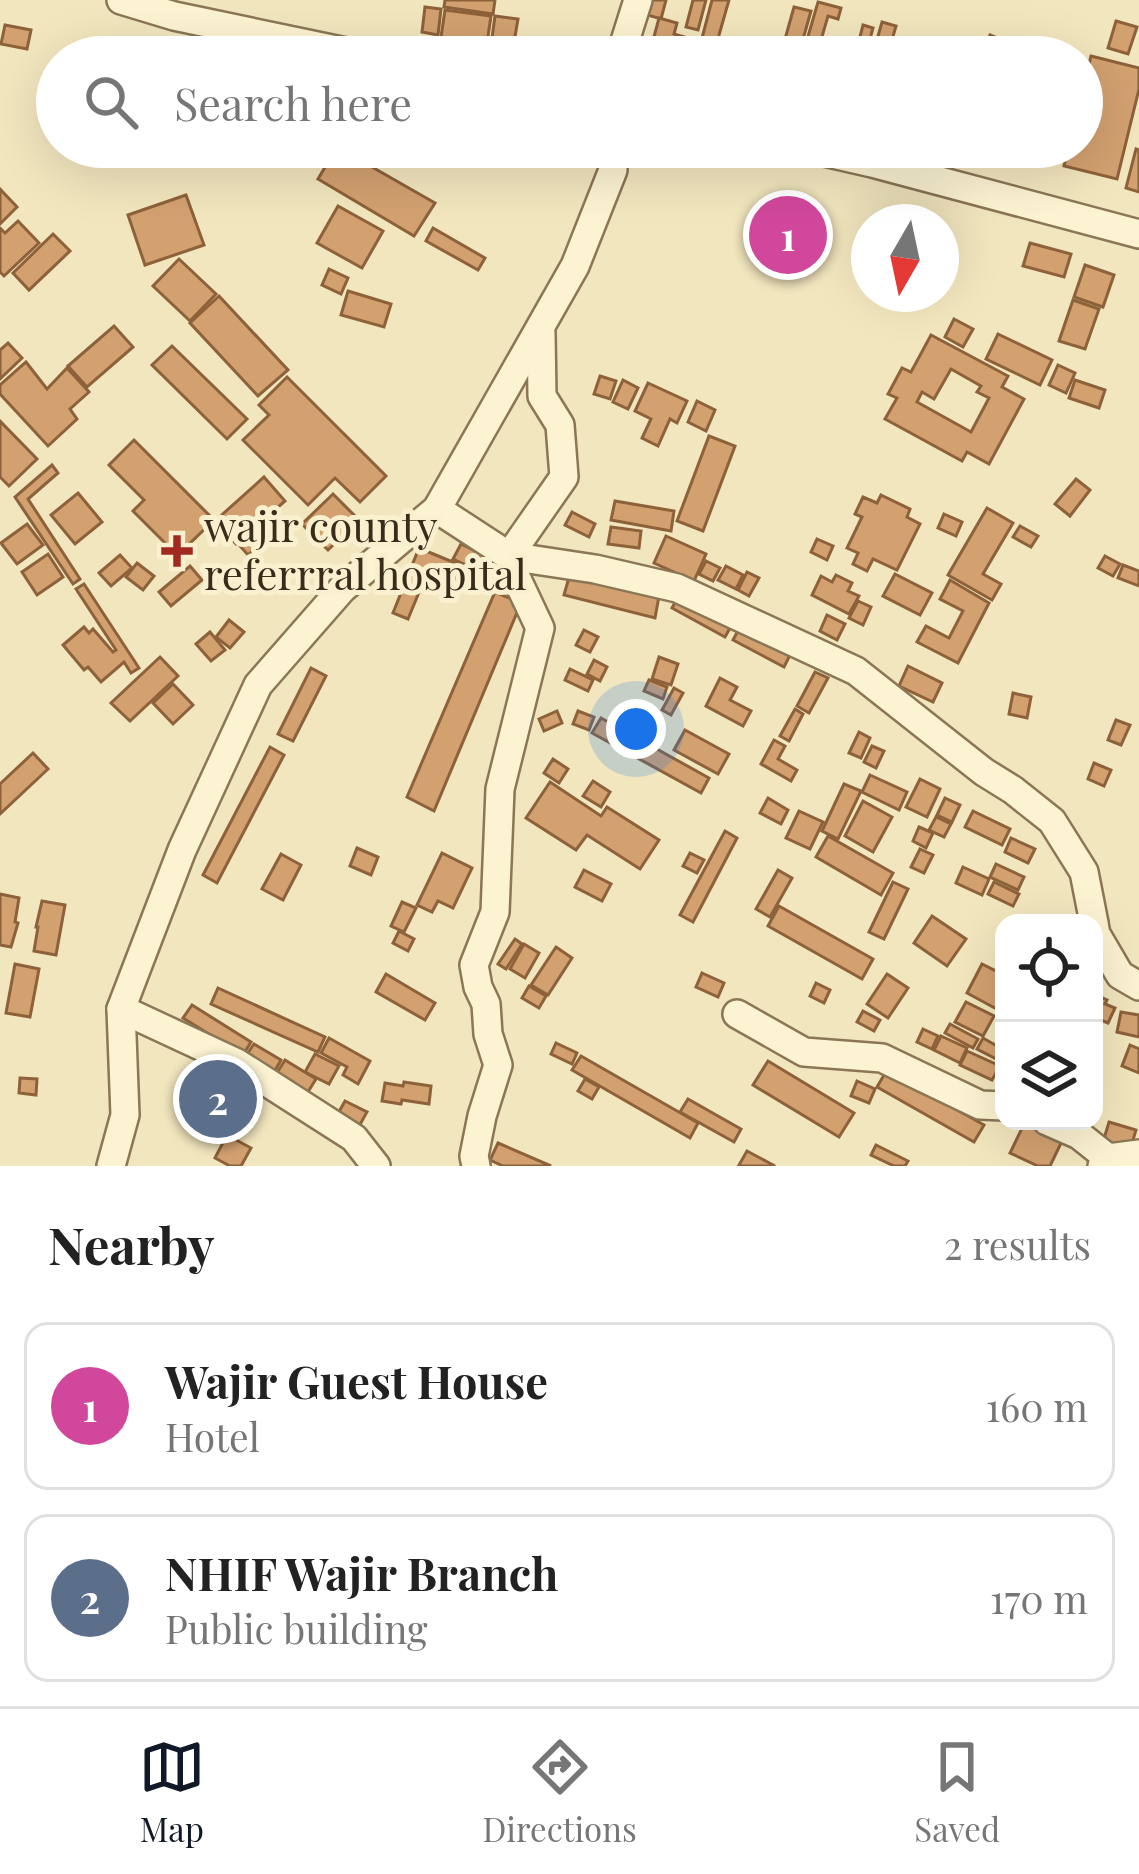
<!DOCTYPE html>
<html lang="en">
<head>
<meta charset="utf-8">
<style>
  :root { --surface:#fff; --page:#f6f6f6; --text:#222; --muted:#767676; --line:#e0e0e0; --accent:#111827 }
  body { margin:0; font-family:"Playfair Display",serif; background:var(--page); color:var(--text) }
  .controls { position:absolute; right:36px; bottom:36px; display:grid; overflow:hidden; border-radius:24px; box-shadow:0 12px 48px #0002 }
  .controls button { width:108px; height:108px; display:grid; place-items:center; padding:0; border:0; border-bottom:3px solid var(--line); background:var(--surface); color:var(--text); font:60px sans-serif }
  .compass { position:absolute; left:851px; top:204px; width:108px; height:108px; border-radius:50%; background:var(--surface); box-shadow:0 12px 48px #0002; rotate:189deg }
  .you { position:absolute; left:636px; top:729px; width:42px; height:42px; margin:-30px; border:9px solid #fff; border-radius:50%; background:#1a73e8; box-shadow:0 0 0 18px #1a73e833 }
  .badge { display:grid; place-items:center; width:78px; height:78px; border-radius:50%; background:var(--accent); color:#fff; font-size:39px; font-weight:700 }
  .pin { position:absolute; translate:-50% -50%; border:6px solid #fff; box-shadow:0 3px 12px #0006 }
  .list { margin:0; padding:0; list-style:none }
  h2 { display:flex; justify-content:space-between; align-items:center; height:156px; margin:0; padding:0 48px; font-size:51px }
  h2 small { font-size:39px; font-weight:400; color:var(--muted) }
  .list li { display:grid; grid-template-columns:78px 1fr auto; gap:36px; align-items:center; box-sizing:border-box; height:168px; margin:0 24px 24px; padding:0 24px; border:3px solid var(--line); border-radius:24px }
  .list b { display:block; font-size:45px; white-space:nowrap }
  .list p { margin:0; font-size:39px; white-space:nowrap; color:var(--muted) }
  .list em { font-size:39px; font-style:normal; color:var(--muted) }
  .icon { flex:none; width:66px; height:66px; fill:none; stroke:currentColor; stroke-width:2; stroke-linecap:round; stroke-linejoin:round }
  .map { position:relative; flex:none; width:1139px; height:1166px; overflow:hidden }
  .search { position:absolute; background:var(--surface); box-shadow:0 12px 48px #0002; left:36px; right:36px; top:36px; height:132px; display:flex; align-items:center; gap:30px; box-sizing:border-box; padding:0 42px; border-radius:66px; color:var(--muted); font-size:45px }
  .sheet { height:540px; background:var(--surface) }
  nav { display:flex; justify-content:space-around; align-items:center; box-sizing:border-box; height:168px; border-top:3px solid var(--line); background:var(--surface); font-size:33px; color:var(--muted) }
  nav a { display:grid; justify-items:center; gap:6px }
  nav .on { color:var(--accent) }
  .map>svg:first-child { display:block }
  .building { fill:#d3a170; stroke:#8d6139; stroke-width:3; fill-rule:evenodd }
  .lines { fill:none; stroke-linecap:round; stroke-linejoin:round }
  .minor-casing { stroke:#8b7655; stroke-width:32 }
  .minor { stroke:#fcf3d2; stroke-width:27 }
  .poi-dot { fill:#a02920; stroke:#f8f0ce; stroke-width:4.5 }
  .labels { text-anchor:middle; stroke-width:10; stroke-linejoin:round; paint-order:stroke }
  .poi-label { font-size:42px; fill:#392c1b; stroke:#f8f0ce; text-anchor:start }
</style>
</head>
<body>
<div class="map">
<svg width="1139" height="1166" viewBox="0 0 1139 1166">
  <rect width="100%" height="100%" fill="#f2e6be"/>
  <!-- building -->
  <g class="building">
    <path d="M445,0h50l-2,14 -49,-7z"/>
    <path d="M648,0h18l-5,19 -17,-5z"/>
    <path d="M693,0h13l-8,30 -12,-3z"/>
    <path d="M712,0h17l-16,56 3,1h-19z"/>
    <path d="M818,2l23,6 -3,11 -10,-3 -12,41h-14z"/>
    <path d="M425,7l16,2 -3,26 -16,-3z"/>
    <path d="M794,7l17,4 -13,46h-18z"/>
    <path d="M445,10l46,6 -4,27 -46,-6z"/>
    <path d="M495,16l23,3 -5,29 -22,-3z"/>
    <path d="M659,18l18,5 -3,11 21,6 -5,17 -39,-9z"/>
    <path d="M1116,21l21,6 -9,27 -20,-6z"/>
    <path d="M882,22l14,4 -9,31h-15z"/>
    <path d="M5,25l26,5 -4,19 -26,-5z"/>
    <path d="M863,25l10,3 -8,29h-10z"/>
    <path d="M990,35l15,6 -6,16h-17z"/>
    <path d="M1091,56l48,12v21l-22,90 -53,-13 4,-19h14v-55z"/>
    <path d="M337,147l98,56 -21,33 -96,-57z"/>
    <path d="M1136,149l3,1v42l-13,-4z"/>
    <path d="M0,189l17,18 -17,17z"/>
    <path d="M186,195l18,50 -59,20 -17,-50z"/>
    <path d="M338,206l45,25 -21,37 -45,-25z"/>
    <path d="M18,221l21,22 -35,33 -4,-4v-44l5,5z"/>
    <path d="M433,228l52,30 -7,12 -52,-29z"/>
    <path d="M53,234l17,17 -41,39 -16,-17z"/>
    <path d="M1030,243l41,11 -7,23 -41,-11z"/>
    <path d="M179,259l37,35 -26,27 -37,-35z"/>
    <path d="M1085,265l29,10 -11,32 -29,-10z"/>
    <path d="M329,269l19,9 -7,16 -19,-9z"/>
    <path d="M348,291l43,13 -7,23 -43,-12z"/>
    <path d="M219,296l69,74 -30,26 -68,-73z"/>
    <path d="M1073,300l26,9 -14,40 -26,-8z"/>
    <path d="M954,319l19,10 -10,18 -18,-10z"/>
    <path d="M114,326l19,21 -46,40 -19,-21z"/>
    <path d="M998,334l54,26 -12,25 -54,-26z"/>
    <path d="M931,335l77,41 -6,11 22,12 -35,65 -22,-12 -5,9 -77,-42 12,-21 -9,-4 14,-26 9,4zM951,369l30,17 -4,6 12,6 -18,34 -54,-30 5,-10 12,7z"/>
    <path d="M8,343l14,15 -22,21v-29z"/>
    <path d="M172,346l75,73 -20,20 -75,-74z"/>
    <path d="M26,362l21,27 20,-21 22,24 -19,17 7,10 -29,27 -48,-52v-9z"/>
    <path d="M1058,365l17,8 -9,20 -17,-8z"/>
    <path d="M600,376l16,5 -6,18 -16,-5z"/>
    <path d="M287,377l99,99 -26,26 -25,-24 -27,27 -65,-65 26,-25 -10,-10z"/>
    <path d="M623,380l15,8 -10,21 -15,-7z"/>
    <path d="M1075,380l30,10 -6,18 -30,-10z"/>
    <path d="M648,383l39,18 -10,22 -7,-4 -12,27 -16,-8 9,-19 -16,-8z"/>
    <path d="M697,401l18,9 -9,21 -18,-9z"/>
    <path d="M0,421l37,38 -28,27 -9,-9z"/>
    <path d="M709,436l26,10 -32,85 -26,-10z"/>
    <path d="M134,440l80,80 -27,26 -9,-10 -10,10 -35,-35 11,-11 -35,-35z"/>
    <path d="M52,465l6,8 -30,26 52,80 -7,5 -58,-87z"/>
    <path d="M264,477l21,24 -49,43 -21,-23z"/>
    <path d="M1076,479l14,11 -20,26 -15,-12z"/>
    <path d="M78,493l24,29 -27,22 -24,-29z"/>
    <path d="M333,494l26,26 -31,30 -26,-26z"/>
    <path d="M881,495l29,14 -3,8 13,7 -23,46 -24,-11 -6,12 -14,-7 5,-11 -11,-5 15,-31 -7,-3 8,-17 14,6z"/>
    <path d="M615,501l59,10 -3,20 -60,-11z"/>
    <path d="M987,508l26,15 -30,51 18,10 -9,16 -44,-25z"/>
    <path d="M572,512l23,12 -6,13 -24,-12z"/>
    <path d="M944,514l18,8 -6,14 -18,-8z"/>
    <path d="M27,524l16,21 -26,19 -16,-21z"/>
    <path d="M1020,526l18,10 -7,11 -18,-10z"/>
    <path d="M611,527l30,4 -2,17 -31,-4z"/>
    <path d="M254,534l8,9 -14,12 -8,-9z"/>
    <path d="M666,536l40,18 -12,27 -40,-18z"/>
    <path d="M817,539l16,7 -6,14 -16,-8z"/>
    <path d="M461,544l26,13 -8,14 -26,-12z"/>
    <path d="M419,548l58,24 -5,13 -43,-17 -21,51 -15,-6z"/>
    <path d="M48,554l15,23 -26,18 -15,-23z"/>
    <path d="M120,555l12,13 -21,18 -12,-13z"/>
    <path d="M1105,556l15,8 -7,12 -15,-8z"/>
    <path d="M706,561l14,7 -7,13 -14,-7z"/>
    <path d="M137,563l17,13 -11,14 -17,-13z"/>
    <path d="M1123,565l16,6v15l-21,-8z"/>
    <path d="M190,566l12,14 -31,26 -12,-14z"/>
    <path d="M726,566l17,9 -7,14 -18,-9z"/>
    <path d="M747,572l12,6 -10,18 -11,-6z"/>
    <path d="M570,574l89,22 -4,22 -91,-23z"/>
    <path d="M895,574l37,19 -12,22 -37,-19z"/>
    <path d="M836,575l16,8 -4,8 11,5 -10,18 -37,-19 9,-19 11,6z"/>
    <path d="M950,580l39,23 -31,60 -41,-21 9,-16 23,12 14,-27 -23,-12z"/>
    <path d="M84,584l55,84 -8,5 -7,-11 -23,20 -13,-15 -4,3 -21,-25 21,-18 5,6 4,-4 20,23 3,-2 -40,-61z"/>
    <path d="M495,592l26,11 -87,208 -27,-14z"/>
    <path d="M681,592l53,29 -9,16 -53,-29z"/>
    <path d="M858,601l13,6 -8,18 -14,-7z"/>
    <path d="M827,615l18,9 -8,16 -17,-9z"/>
    <path d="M229,620l15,12 -14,16 -14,-11z"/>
    <path d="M740,627l50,28 -6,12 -51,-27z"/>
    <path d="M584,630l14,7 -8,15 -14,-7z"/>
    <path d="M210,632l15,18 -14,11 -15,-17z"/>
    <path d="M160,657l18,19 -48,45 -19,-18z"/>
    <path d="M659,657l19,7 -7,21 -19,-6z"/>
    <path d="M594,660l13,7 -7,14 -13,-7z"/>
    <path d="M908,666l34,17 -9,19 -34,-16z"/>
    <path d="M311,668l15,8 -33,65 -15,-7z"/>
    <path d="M570,669l23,11 -5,11 -23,-11z"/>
    <path d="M815,672l13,6 -19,35 -12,-7z"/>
    <path d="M720,678l17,9 -7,13 21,11 -8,15 -37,-20z"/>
    <path d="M649,680l18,7 -4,12 -19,-8z"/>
    <path d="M173,684l20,21 -20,19 -20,-21z"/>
    <path d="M674,688l9,5 -12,22 -9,-5z"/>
    <path d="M1013,693l18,4 -4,21 -18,-4z"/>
    <path d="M795,709l8,5 -14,27 -9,-5z"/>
    <path d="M557,711l5,12 -18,8 -5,-12z"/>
    <path d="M578,711l16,6 -5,13 -16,-6z"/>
    <path d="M601,718l108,60 -8,15 -109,-60z"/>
    <path d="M1116,720l14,5 -9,20 -13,-5z"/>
    <path d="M685,730l44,24 -11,20 -44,-24z"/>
    <path d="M859,732l11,6 -9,20 -12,-5z"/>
    <path d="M774,740l11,6 -7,13 19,11 -6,11 -30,-17z"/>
    <path d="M872,746l12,5 -8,17 -12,-6z"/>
    <path d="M270,747l14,8 -67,128 -14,-8z"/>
    <path d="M33,753l15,16 -48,45v-30z"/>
    <path d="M553,759l15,10 -9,14 -15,-10z"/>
    <path d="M1094,763l17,7 -7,16 -16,-7z"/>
    <path d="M870,775l37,17 -8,18 -37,-18z"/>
    <path d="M920,779l20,10 -13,28 -21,-10z"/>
    <path d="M593,781l17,11 -9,15 -18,-11z"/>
    <path d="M550,782l51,34 6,-9 52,33 -19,29 -53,-34 -11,15 -50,-32z"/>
    <path d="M844,784l17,7 -23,48 -16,-8z"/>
    <path d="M768,798l20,12 -7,14 -21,-11z"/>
    <path d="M945,798l15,7 -8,17 -15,-7z"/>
    <path d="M863,801l29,16 -19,35 -28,-16z"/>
    <path d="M799,811l24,11 -13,27 -24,-11z"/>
    <path d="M973,811l37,18 -8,16 -37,-18z"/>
    <path d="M936,817l15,7 -7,13 -15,-7z"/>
    <path d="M919,827l14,6 -7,15 -13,-7z"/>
    <path d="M725,831l12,7 -44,84 -13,-7z"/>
    <path d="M828,836l65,37 -12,22 -65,-38z"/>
    <path d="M1011,838l24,11 -7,14 -23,-11z"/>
    <path d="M357,848l21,9 -7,18 -21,-9z"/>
    <path d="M920,849l13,6 -9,18 -13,-6z"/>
    <path d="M442,853l30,15 -19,40 -15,-7 -6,11 -15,-7z"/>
    <path d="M690,853l14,7 -7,13 -14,-7z"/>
    <path d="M281,854l20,11 -18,35 -21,-11z"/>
    <path d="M996,864l28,13 -6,13 -28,-13z"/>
    <path d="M963,867l26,12 -7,16 -26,-12z"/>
    <path d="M584,870l27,14 -9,17 -27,-14z"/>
    <path d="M778,870l14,8 -22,39 -14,-8z"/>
    <path d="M893,882l15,7 -24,50 -15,-7z"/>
    <path d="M994,882l25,12 -6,12 -25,-12z"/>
    <path d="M0,894l19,4 -4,24 3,1 -7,24 -11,-2z"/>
    <path d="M42,901l23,4 -9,50 -22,-4 4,-24h-2z"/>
    <path d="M402,902l14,6 -12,24 -13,-6z"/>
    <path d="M779,906l94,53 -11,20 -94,-53z"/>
    <path d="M932,916l34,23 -19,27 -33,-23z"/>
    <path d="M399,931l15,8 -6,12 -15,-8z"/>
    <path d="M515,939l7,5 -16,25 -8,-5z"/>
    <path d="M524,944l15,9 -14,25 -15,-9z"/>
    <path d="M556,947l16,11 -24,37 -17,-10z"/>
    <path d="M15,964l24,5 -9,48 -24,-4z"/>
    <path d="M982,964l22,11v38l-37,-20z"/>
    <path d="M702,973l22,10 -6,14 -22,-10z"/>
    <path d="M386,974l49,29 -10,17 -49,-28z"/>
    <path d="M887,974l21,14 -20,30 -21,-14z"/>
    <path d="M816,983l14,7 -6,13 -14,-7z"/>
    <path d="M529,986l17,10 -7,12 -17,-10z"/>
    <path d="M218,988l107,49 -7,15 -107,-48z"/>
    <path d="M1094,994l13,6 -2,4 10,4 -7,15 -12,-5 -2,6z"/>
    <path d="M966,1002l28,14 -11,20 -28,-14z"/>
    <path d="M192,1005l59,37 -8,13 -60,-37z"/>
    <path d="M863,1011l17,9 -6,11 -17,-9z"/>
    <path d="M1121,1012l18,3v22l-22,-5z"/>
    <path d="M950,1024l28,15 -5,9 -28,-15z"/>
    <path d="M923,1029l15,7 -6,13 -15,-7z"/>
    <path d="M941,1036l26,12 -7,15 -26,-13z"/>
    <path d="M329,1038l41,23 -12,23 -15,-9 4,-8 -26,-14z"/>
    <path d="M983,1038l21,12v13l-27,-14z"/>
    <path d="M556,1043l21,10 -5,11 -21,-10z"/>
    <path d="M254,1044l27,16 -8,14 -28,-17z"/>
    <path d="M1130,1045l9,4v24l-17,-7z"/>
    <path d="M967,1051l33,15 -8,14 -32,-15z"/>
    <path d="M315,1054l24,12 -10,18 -24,-12z"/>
    <path d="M581,1056l117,67 -8,15 -118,-68z"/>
    <path d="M285,1060l31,19 -10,16 -31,-19z"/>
    <path d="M768,1061l86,52 -15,24 -86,-52z"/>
    <path d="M212,1063l37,28 -11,15 10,8 -15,20 -21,-16 -6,8 -24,-19 11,-14 -9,-7 13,-16 6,4z"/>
    <path d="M887,1070l97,55 -10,17 -97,-55z"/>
    <path d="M20,1078l17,1 -1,16 -17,-2z"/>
    <path d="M585,1079l14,8 -7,12 -14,-8z"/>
    <path d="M857,1081l18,8 -6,14 -18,-7z"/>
    <path d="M404,1082l27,4 -2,18 -27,-4 -1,4 -19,-3 3,-18 18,3z"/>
    <path d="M688,1099l53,30 -7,13 -54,-30z"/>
    <path d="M345,1101l22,11 -9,16 -22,-11z"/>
    <path d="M1025,1122l38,17 -13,27h-12l-28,-13z"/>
    <path d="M1109,1122l27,8 -6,20 -27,-8z"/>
    <path d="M227,1135l24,13 -10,18h-11l-15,-8z"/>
    <path d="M498,1143l53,23h-48l-13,-6z"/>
    <path d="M876,1145l32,16 -3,5h-11l-23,-11z"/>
    <path d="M747,1151l28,15h-34l-2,-1z"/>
  </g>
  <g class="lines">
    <!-- minor casing -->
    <g class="minor-casing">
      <g id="minor">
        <path d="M121,0l53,16 196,41"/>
        <path d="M620,57l18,-57"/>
        <path d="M802,147l70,16 267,71"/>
        <path d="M437,509l72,47 86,13 82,19 179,83 128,101 29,18 39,31 32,51 10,51"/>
        <path d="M1094,924l2,10 24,41 19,11"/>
        <path d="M121,1009l116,54 117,75 22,28"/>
        <path d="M737,1014l67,38 78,6 98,47 24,1"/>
        <path d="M1047,1121l32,14 29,23"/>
        <path d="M111,1166l14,-51 -4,-106 61,-159 76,-165 84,-96 95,-80 138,-243 38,-96 -3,-23"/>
        <path d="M476,1166l-2,-10 8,-40 16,-51 -10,-31 -2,-30 -8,-17 -4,-22 21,-53 5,-123 40,-161 -24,-51 -7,-21 55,-79 -4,-52 -18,-29 -1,-63"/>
        <path d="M1102,1166l6,-8 31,-4"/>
      </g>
    </g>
    <!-- minor -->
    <use href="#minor" class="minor"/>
  </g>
  <!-- markers -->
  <path class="poi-dot" d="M171 533h12v12h12v12h-12v12h-12v-12h-12v-12h12z"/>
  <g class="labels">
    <!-- poi labels -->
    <g class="poi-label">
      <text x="204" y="542">wajir county<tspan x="204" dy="48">referrral hospital</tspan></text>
    </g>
  </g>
</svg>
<div class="controls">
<button><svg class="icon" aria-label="locate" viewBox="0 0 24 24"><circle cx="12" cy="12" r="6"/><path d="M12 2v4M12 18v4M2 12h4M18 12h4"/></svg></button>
<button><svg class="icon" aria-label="layers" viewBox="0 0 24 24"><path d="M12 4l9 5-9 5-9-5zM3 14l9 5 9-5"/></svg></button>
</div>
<svg class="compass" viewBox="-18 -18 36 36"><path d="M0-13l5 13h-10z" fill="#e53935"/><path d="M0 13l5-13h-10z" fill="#767676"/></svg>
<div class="you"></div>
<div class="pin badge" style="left:788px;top:235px;background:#d1479c">1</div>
<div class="pin badge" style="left:218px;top:1099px;background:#5c6f8a">2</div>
<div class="search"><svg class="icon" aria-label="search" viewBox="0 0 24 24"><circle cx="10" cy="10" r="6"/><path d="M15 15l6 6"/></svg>Search here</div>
</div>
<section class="sheet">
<h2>Nearby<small>2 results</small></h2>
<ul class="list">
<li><span class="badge" style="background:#d1479c">1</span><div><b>Wajir Guest House</b><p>Hotel</p></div><em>160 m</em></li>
<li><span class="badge" style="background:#5c6f8a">2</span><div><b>NHIF Wajir Branch</b><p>Public building</p></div><em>170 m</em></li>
</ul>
</section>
<nav>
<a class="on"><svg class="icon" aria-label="map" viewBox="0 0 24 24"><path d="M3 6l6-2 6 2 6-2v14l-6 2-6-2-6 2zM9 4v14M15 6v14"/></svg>Map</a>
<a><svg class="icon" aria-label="directions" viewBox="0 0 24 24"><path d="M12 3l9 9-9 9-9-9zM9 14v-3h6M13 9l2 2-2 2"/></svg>Directions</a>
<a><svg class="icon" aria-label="saved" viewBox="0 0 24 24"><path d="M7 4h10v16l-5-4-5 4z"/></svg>Saved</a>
</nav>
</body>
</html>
